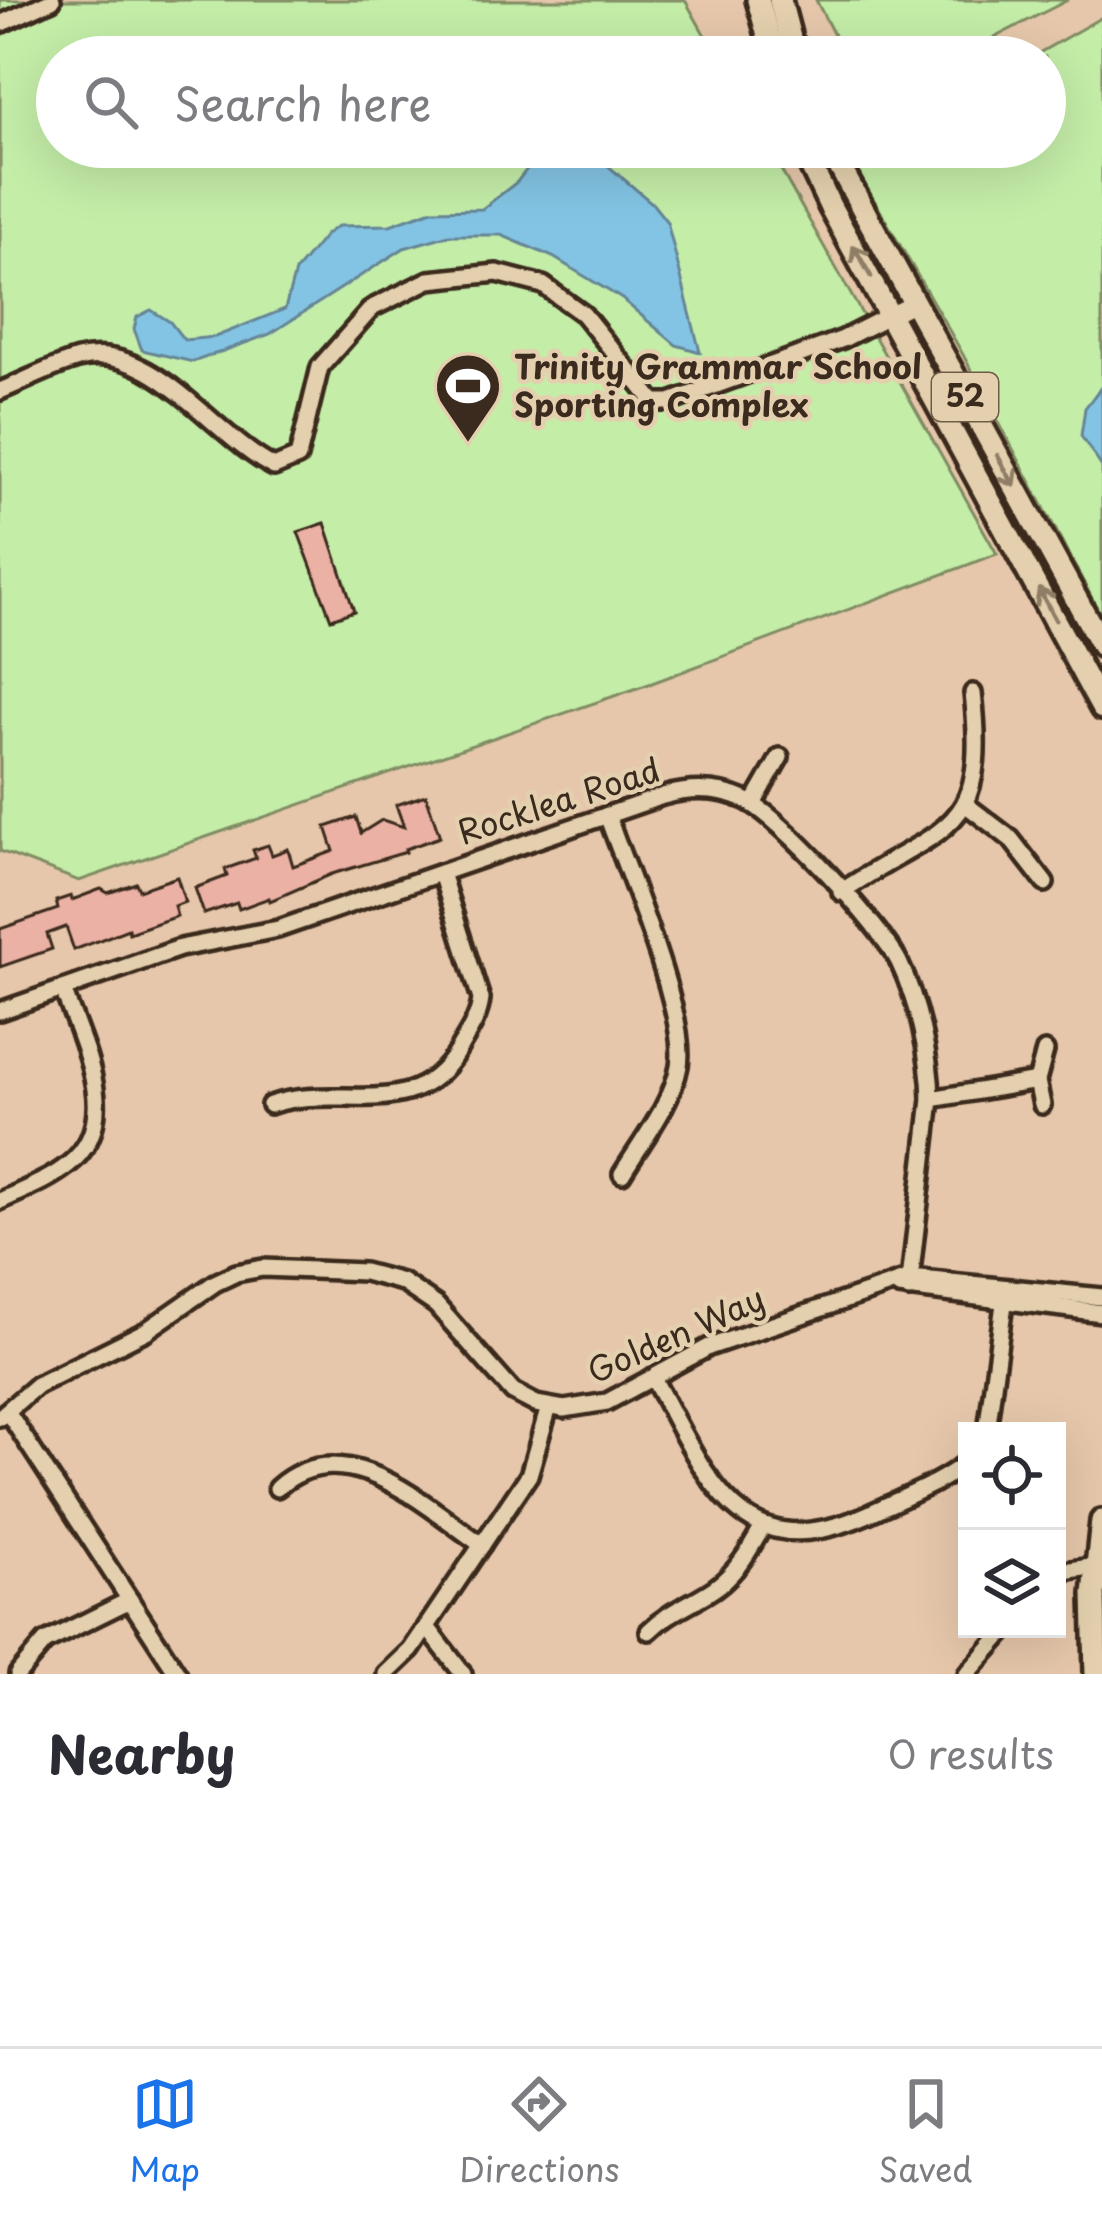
<!DOCTYPE html>
<html lang="en">
<head>
<meta charset="utf-8">
<style>
  :root { --surface:#fff; --page:#f7f7f7; --text:#2b2b33; --muted:#7c7c81; --line:#e1e1e2; --accent:#1a73e8 }
  body { margin:0; font-family:"Playpen Sans",sans-serif; background:var(--page); color:var(--text) }
  .controls { position:absolute; right:36px; bottom:36px; display:grid; overflow:hidden; border-radius:0px; box-shadow:0 12px 48px #0002 }
  .controls button { width:108px; height:108px; display:grid; place-items:center; padding:0; border:0; border-bottom:3px solid var(--line); background:var(--surface); color:var(--text); font:60px sans-serif }
  .list { margin:0; padding:0; list-style:none }
  h2 { display:flex; justify-content:space-between; align-items:center; height:156px; margin:0; padding:0 48px; font-size:51px }
  h2 small { font-size:39px; font-weight:400; color:var(--muted) }
  .icon { flex:none; width:66px; height:66px; fill:none; stroke:currentColor; stroke-width:2; stroke-linecap:round; stroke-linejoin:round }
  .map { position:relative; flex:none; width:1102px; height:1674px; overflow:hidden }
  .search { position:absolute; background:var(--surface); box-shadow:0 12px 48px #0002; left:36px; right:36px; top:36px; height:132px; display:flex; align-items:center; gap:30px; box-sizing:border-box; padding:0 42px; border-radius:66px; color:var(--muted); font-size:45px }
  .sheet { height:372px; background:var(--surface) }
  nav { display:flex; justify-content:space-around; align-items:center; box-sizing:border-box; height:168px; border-top:3px solid var(--line); background:var(--surface); font-size:33px; color:var(--muted) }
  nav a { display:grid; justify-items:center; gap:6px }
  nav .on { color:var(--accent) }
  .map>svg:first-child { display:block }
  .green { fill:#c4eda8; stroke:#808c63; stroke-width:3 }
  .water { fill:#83c4e4; stroke:#668695; stroke-width:3 }
  .building { fill:#ebb1a5; stroke:#3b2a1e; stroke-width:3 }
  .lines { fill:none; stroke-linecap:round; stroke-linejoin:round }
  .minor-casing { stroke:#3b2a1e; stroke-width:24 }
  .highway-casing { stroke:#3b2a1e; stroke-width:30 }
  .minor { stroke:#e4d0ae; stroke-width:15 }
  .highway { stroke:#e4d0ae; stroke-width:21 }
  .oneway { stroke:#907d66 }
  .labels { text-anchor:middle; stroke-width:9; stroke-linejoin:round; paint-order:stroke }
  .shield { fill:#e4d0ae; stroke:#6e5c49; stroke-width:3 }
  .shield-label { font-size:30px; font-weight:bold; fill:#3b2a1e }
  .poi-label { font-size:33px; font-weight:bold; fill:#3b2a1e; stroke:#e4d0ae; text-anchor:start }
  .street-label { font-size:33px; fill:#3b2a1e; stroke:#e4d0ae }
</style>
</head>
<body>
<div class="map">
<svg width="1102" height="1674" viewBox="0 0 1102 1674">
  <rect width="100%" height="100%" fill="#e6c7ab"/>
  <filter id="ink" filterUnits="userSpaceOnUse"><feTurbulence type="fractalNoise" baseFrequency=".00833" numOctaves="2"/><feDisplacementMap in="SourceGraphic" scale="24" xChannelSelector="R" yChannelSelector="G"/><feConvolveMatrix kernelMatrix="1 2 1 2 8 2 1 2 1" color-interpolation-filters="sRGB"/></filter>
  <g filter="url(#ink)">
    <!-- green -->
    <g class="green">
      <path d="M0,0h685l32,57h-660v90h711l229,407 -345,129 -573,198 -79,-30z"/>
      <path d="M816,0h252l-112,57h-111z"/>
      <path d="M1102,17v600l-141,-266 -110,-191 24,-13h170v-90h-13z"/>
    </g>
    <!-- water -->
    <g class="water">
      <path d="M544,147h42l66,56 15,19 33,130 -24,-7 -54,-46 -69,-42 -52,-22h-52l-45,13 -134,86 -77,28 -51,-12 -8,-21 3,-12 14,-7 19,12 14,18 31,-3 70,-28 10,-37 31,-38 12,-8 52,-1 42,-15 50,-1 35,-27z"/>
      <path d="M1102,386v81l-21,-31 4,-28z"/>
    </g>
    <!-- building -->
    <g class="building">
      <path d="M325,523l29,88 -23,8 -33,-87z"/>
      <path d="M426,795l14,42 -35,12 1,3 -74,22 -62,27 -1,-3 -30,11 -2,-6 -33,11 -9,-26 32,-12 -2,-7 31,-11 -3,-8 15,-5 4,10 16,-6 5,17 41,-15 -8,-24 30,-10 5,16 21,-13 22,7 -8,-22z"/>
      <path d="M177,877l8,25 -11,4 3,10 -48,17 -1,-4 -54,21 -8,-23 -19,7 5,15 -52,18v-38l58,-20 -2,-8 15,-5 1,4 29,-11 7,4 28,-10 3,7z"/>
    </g>
    <g class="lines">
      <!-- minor casing -->
      <g class="minor-casing">
        <g id="minor">
          <path d="M0,24l52,-24"/>
          <path d="M0,391c25,-10 51,-24 78,-32 73,-20 136,78 196,108l24,-10 22,-90 52,-59 57,-28 68,-7 46,12 40,29 71,88h16l173,-63 71,-36"/>
          <path d="M753,804l27,-47"/>
          <path d="M965,804l46,35 34,44"/>
          <path d="M607,815c20,57 81,198 72,251 -7,38 -37,75 -57,108"/>
          <path d="M841,892c103,-70 148,-54 132,-199"/>
          <path d="M0,1011l180,-63 98,-19 385,-133c28,-8 55,-8 82,4 35,16 137,128 154,162 19,40 31,93 32,137l-22,190"/>
          <path d="M931,1099l106,-18"/>
          <path d="M270,1105c69,-24 143,21 188,-55 10,-17 21,-32 23,-51l-40,-126"/>
          <path d="M1042,1105l-5,-24 8,-30"/>
          <path d="M0,1201c23,-11 48,-20 68,-36 57,-44 13,-122 -5,-176"/>
          <path d="M899,1287l203,26"/>
          <path d="M653,1378c56,102 87,198 224,132 30,-14 64,-27 90,-48"/>
          <path d="M7,1411l171,263"/>
          <path d="M0,1417l37,-32 109,-54 69,-48 21,-10 27,-5 101,4 38,10 34,23 77,87 23,12 28,5 43,-7 102,-55 201,-69 192,19"/>
          <path d="M987,1431l18,-135"/>
          <path d="M277,1488c68,-60 148,18 205,57"/>
          <path d="M1057,1572l40,-6"/>
          <path d="M427,1627l36,47"/>
          <path d="M649,1631c20,-20 43,-27 66,-43 22,-16 35,-38 48,-62"/>
          <path d="M18,1674l27,-32 85,-42"/>
          <path d="M386,1674l25,-24 118,-175 20,-68"/>
          <path d="M967,1674l40,-45"/>
        </g>
      </g>
      <!-- highway casing -->
      <g class="highway-casing">
        <g id="highway">
          <path d="M758,0l16,57"/>
          <path d="M780,0l15,57"/>
          <path d="M802,147l28,59 272,502"/>
          <path d="M829,147l273,499"/>
          <path d="M1096,1674l-2,-80 8,-73"/>
        </g>
      </g>
      <!-- minor -->
      <use href="#minor" class="minor"/>
      <!-- highway -->
      <use href="#highway" class="highway"/>
    </g>
    <!-- one-way arrows -->
    <defs><path id="oneway-shaft" d="M-6 0H5M1.5-3L5.5 0L1.5 3" fill="none" stroke-width="1.6" stroke-linecap="round" stroke-linejoin="round" transform="scale(3)"/></defs>
    <g class="oneway">
      <use href="#oneway-shaft" transform="translate(862 261) rotate(-120)"/>
      <use href="#oneway-shaft" transform="translate(1006 471) rotate(61)"/>
      <use href="#oneway-shaft" transform="translate(1047 604) rotate(-118)"/>
    </g>
  </g>
  <!-- icons -->
  <defs>
    <g id="stadium-pin" transform="scale(3.45)"><path d="M0 17L-7.5 6A9.5 9.5 0 1 1 7.5 6Z" fill="#3b2a1e" stroke="#e4d0ae"/><path d="M0-5a6.5 5 0 1 0 0 10a6.5 5 0 1 0 0-10ZM-3.5-1.8h7v3.6h-7Z" fill="#fff"/></g>
  </defs>
  <g fill-rule="evenodd">
    <use href="#stadium-pin" x="468" y="386"/>
  </g>
  <g class="labels">
    <!-- shield labels -->
    <rect class="shield" x="932" y="373" width="66" height="48" rx="9"/>
    <g class="shield-label">
      <text x="965" y="407">52</text>
    </g>
    <!-- poi labels -->
    <g class="poi-label">
      <text x="514" y="379">Trinity Grammar School<tspan x="514" dy="38">Sporting Complex</tspan></text>
    </g>
    <!-- street labels -->
    <g class="street-label">
      <text transform="translate(559 801) rotate(-18)" y="12">Rocklea Road</text>
      <text transform="translate(676 1335) rotate(-24)" y="12">Golden Way</text>
    </g>
  </g>
</svg>
<div class="controls">
<button><svg class="icon" aria-label="locate" viewBox="0 0 24 24"><circle cx="12" cy="12" r="6"/><path d="M12 2v4M12 18v4M2 12h4M18 12h4"/></svg></button>
<button><svg class="icon" aria-label="layers" viewBox="0 0 24 24"><path d="M12 4l9 5-9 5-9-5zM3 14l9 5 9-5"/></svg></button>
</div>
<div class="search"><svg class="icon" aria-label="search" viewBox="0 0 24 24"><circle cx="10" cy="10" r="6"/><path d="M15 15l6 6"/></svg>Search here</div>
</div>
<section class="sheet">
<h2>Nearby<small>0 results</small></h2>
<ul class="list">
</ul>
</section>
<nav>
<a class="on"><svg class="icon" aria-label="map" viewBox="0 0 24 24"><path d="M3 6l6-2 6 2 6-2v14l-6 2-6-2-6 2zM9 4v14M15 6v14"/></svg>Map</a>
<a><svg class="icon" aria-label="directions" viewBox="0 0 24 24"><path d="M12 3l9 9-9 9-9-9zM9 14v-3h6M13 9l2 2-2 2"/></svg>Directions</a>
<a><svg class="icon" aria-label="saved" viewBox="0 0 24 24"><path d="M7 4h10v16l-5-4-5 4z"/></svg>Saved</a>
</nav>
</body>
</html>
